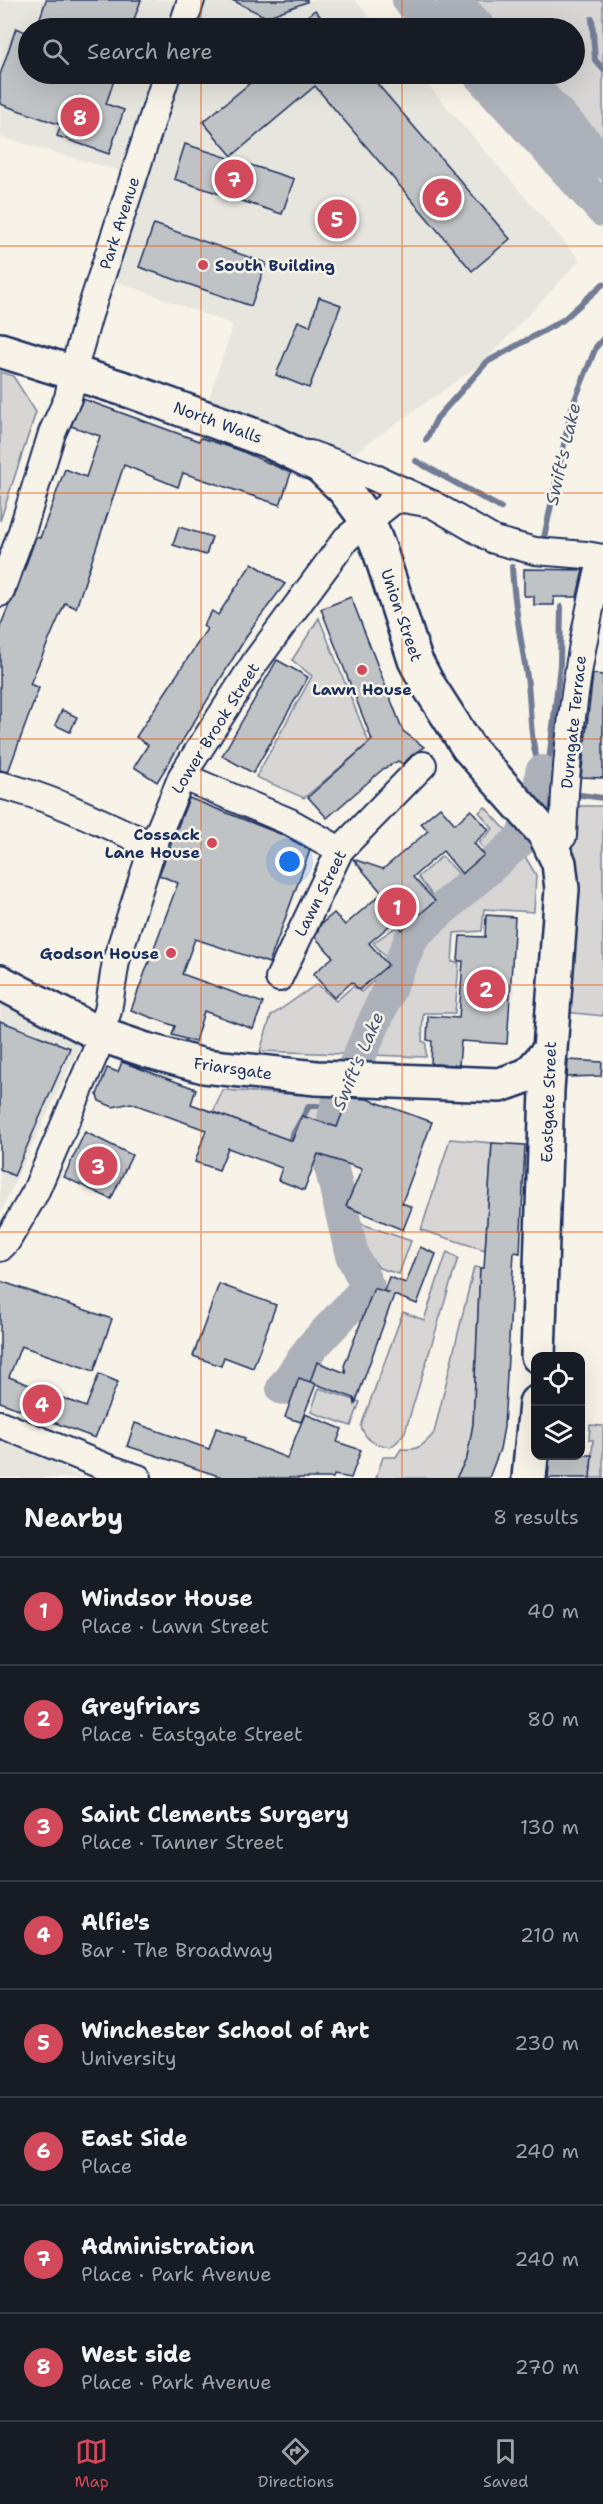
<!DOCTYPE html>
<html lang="en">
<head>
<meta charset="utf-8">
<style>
  :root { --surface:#171b24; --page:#242831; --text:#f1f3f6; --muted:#9ea1a6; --line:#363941; --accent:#d1495b }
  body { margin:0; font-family:"Shantell Sans",sans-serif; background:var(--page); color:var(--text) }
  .controls { position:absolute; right:18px; bottom:18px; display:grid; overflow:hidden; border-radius:12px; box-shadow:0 6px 24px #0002 }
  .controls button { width:54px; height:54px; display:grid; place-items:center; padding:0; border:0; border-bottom:2px solid var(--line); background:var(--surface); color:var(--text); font:30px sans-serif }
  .you { position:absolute; left:290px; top:862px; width:21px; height:21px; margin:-15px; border:4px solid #fff; border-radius:50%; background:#1a73e8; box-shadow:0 0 0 9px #1a73e833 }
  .badge { display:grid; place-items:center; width:39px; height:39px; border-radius:50%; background:var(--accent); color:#fff; font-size:20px; font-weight:700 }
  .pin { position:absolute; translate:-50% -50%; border:3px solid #fff; box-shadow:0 2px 6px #0006 }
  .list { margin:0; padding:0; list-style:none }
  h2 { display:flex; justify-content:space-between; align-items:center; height:78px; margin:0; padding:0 24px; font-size:26px }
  h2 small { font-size:20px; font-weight:400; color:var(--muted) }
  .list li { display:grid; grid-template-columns:39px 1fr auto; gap:18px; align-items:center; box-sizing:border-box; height:108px; padding:0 24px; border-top:2px solid var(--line) }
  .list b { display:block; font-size:22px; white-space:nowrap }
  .list p { margin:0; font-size:20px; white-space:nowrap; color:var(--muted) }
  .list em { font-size:20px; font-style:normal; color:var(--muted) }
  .icon { flex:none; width:33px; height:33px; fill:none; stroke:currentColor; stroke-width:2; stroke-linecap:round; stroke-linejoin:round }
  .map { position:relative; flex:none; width:603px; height:1478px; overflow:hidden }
  .search { position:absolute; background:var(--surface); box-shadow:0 6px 24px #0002; left:18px; right:18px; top:18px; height:66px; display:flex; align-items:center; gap:15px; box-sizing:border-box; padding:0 21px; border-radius:33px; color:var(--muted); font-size:22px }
  .sheet { height:942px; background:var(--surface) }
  nav { display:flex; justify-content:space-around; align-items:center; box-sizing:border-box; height:84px; border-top:2px solid var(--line); background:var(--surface); font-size:16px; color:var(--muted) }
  nav a { display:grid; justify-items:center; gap:3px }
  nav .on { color:var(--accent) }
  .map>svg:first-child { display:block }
  .built { fill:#e6e5de }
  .green { fill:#d7d6d4; stroke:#798299; stroke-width:1.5 }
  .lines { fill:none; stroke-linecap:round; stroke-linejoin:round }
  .stream { stroke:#727c95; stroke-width:6 }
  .river { stroke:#acb0b9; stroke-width:34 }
  .building { fill:#c0c3c5; stroke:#1b2f5e; stroke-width:1.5 }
  .minor-casing { stroke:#1b2f5e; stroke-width:30 }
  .major-casing { stroke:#1b2f5e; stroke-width:38 }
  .minor { stroke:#f7f3e8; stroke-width:26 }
  .major { stroke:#f7f3e8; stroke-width:33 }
  .grid { fill:none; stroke:#e8590c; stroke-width:1.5; stroke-opacity:0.55 }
  .poi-dot { fill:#d1495b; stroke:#f7f3e8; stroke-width:2 }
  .labels { text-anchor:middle; stroke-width:5; stroke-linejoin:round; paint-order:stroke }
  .street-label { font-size:16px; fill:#1b2f5e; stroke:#f7f3e8 }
  .poi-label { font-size:16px; font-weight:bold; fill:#1b2f5e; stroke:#f7f3e8; text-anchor:end }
  .water-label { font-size:18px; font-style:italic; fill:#465679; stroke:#f7f3e8 }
</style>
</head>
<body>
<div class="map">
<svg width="603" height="1478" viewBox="0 0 603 1478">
  <rect width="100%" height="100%" fill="#f7f3e8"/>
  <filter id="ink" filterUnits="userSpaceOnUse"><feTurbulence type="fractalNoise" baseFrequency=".0167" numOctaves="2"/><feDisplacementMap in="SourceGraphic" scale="12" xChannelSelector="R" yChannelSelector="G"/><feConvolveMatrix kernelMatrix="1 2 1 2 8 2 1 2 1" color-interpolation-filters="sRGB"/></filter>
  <g filter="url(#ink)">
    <!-- built -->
    <g class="built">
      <path d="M0,0h355l24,28h-351v46h390l162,186 -95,101 -131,92 -148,-46 27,-82 -125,-47 37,-100 -145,-41z"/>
      <path d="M0,990l85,45 -85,178z"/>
      <path d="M0,1438l84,40h-84z"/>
    </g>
    <!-- green -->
    <g class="green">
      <path d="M409,0h194v210l-124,-136h95v-46h-138z"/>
      <path d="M0,372l13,4 23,36 -36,109z"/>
      <path d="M319,618l50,125 -65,55 -48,-21 56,-101 -20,-16z"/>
      <path d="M552,806h51v210l-38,-4z"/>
      <path d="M485,807l31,34 20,34 -2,37 -50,-3 -2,22 -28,2 -2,29 7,1 -4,50h-32l-1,28 4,2v14l-166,-6 11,-35 46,-32 19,17 17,-15 8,6 31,-28 -19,-21 23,-16 6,6 34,-33 -18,-23 24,-21 18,19 28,-21 -9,-11 14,-14 -14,-17z"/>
      <path d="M223,1090l113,7 -7,28 -27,-9 -10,25 -79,-29z"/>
      <path d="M450,1139l42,4 -7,107 -64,-20z"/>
      <path d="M356,1222l55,19 -12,33 -20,-6 -17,-22z"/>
      <path d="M447,1252l11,6 -53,174 -8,10 -7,5c-15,-3 -24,-5 -29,-21l42,-114 21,8z"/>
      <path d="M474,1267l6,1 -7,156 -6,34 -11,20h-80l7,-21h13l5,-8c17,2 23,-4 33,-16z"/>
      <path d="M319,1388l41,14 -9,24 -40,-14z"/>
      <path d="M590,1425l13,1v52h-13l3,-38h-4z"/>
    </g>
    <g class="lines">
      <!-- stream -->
      <g class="stream">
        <path d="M592,19l3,41 8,9"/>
        <path d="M426,440l11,-22 50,-56 76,-42 40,-36"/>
        <path d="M416,461l85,47"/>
        <path d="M544,538l28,-131 24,-60 7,-8"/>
        <path d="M512,567c2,38 9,72 15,110 5,31 1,66 15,95"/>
        <path d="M542,772l7,-11 11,-96 1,-58"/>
        <path d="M542,790l8,1"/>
        <path d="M581,795l22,3"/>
        <path d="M291,1138l18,-32h28"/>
      </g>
      <!-- river -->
      <g class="river">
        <path d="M409,0l27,28"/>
        <path d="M453,0l26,28"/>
        <path d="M479,74l124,136"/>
        <path d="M521,74l82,88"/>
        <path d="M283,1388l29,-41 56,-60 -16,-32 -25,-106 10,-43 76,-171 107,-95 19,-38 3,-30"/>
      </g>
    </g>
    <!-- building -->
    <g class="building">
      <path d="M46,0h95l-10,28h-72l-20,-7z"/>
      <path d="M232,0h75v2l-41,15z"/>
      <path d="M315,10l15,18h-37z"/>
      <path d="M16,28l12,5v41h88l-10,30 18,6 -15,44 -52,-18 4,-11 -61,-21v-29z"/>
      <path d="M261,74h108l141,165 -38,32 -157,-185 -83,70 -29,-34z"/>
      <path d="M185,144l109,35 -12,35 -108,-35z"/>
      <path d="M154,224l112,39 -15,43 -112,-39z"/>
      <path d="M319,297l22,8 -32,83 -33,-13 22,-54 12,5z"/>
      <path d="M83,399l116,42 2,-3 38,12 52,23 -11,32 -97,-32 -5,14 -54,-22 -48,143 -11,-5 -35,81 9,4 -31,84 -8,-2v-143l9,-22 5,-7 22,-61 4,1 25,-69 21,8 14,-41 -29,-10z"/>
      <path d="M179,527l33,10 -6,18 -33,-10z"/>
      <path d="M252,563l33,21 -32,42 -96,156 -23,-15 14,-22 -12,-8 71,-108 -4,-3 9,-15 6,4z"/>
      <path d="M524,569l59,1 -6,27h-23v8h-20v-9h-10z"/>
      <path d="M351,597l52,134 21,16 -11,7 -10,10 -5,-3 -15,8 -56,49 -19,-21 64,-57 -51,-131z"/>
      <path d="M277,660l31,17 -55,96 -31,-17z"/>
      <path d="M593,674l10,1v103l-22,-1z"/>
      <path d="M62,710l15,7 -7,15 -15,-7z"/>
      <path d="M189,798l94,37 27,15 -41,113 -74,-24 -13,35 81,29 -10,26 -49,-18 -9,31 -23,-7 3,-9 -44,-16 47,-127 -19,-8z"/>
      <path d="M440,807l15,17 16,-14 18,20 -15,13 10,12 -22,19 -19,-23 -30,26 22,24 -33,29 -7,-9 -26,22 19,22 -29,25 -7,-8 -18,16 -21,-24 20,-17 -18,-20 6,-13 13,-11 11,12 37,-32 -29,-34 30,10 45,-38 -7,-8z"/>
      <path d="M486,915l29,2 -8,127 -46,-3 -2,24 -28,-1 1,-23 -5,-1 1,-24 31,2 4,-57h-5l2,-25 25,1z"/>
      <path d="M0,1021l70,27 -56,128 -14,-7z"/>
      <path d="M568,1060l34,2 -1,14 -34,1z"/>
      <path d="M122,1062l74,27 -5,15 101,37 10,-25 35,11 11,-29 19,1 65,23 -30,81 10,4 -9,23 -57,-24 16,-37 -44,-15 -14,36 -26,-10 4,-12 -54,-20 -9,22 -24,-8 11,-32 -75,-27 -18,4 -14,-6 -2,-6 10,-27 11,4z"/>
      <path d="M85,1132l47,23 -21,44 -47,-22z"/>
      <path d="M492,1143l33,2 -5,108 -6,-1 -10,175 -4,22 -11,29h-33l11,-20 6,-34 7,-156h4z"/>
      <path d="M420,1247l16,7 -19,50 -23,-9 -39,109 -1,-6 -44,-16 7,-20 29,11 -2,-7 30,-78 15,5 -5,-2 5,-14 17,6z"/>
      <path d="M0,1281l112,38 -18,52 -73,-25 -12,31 77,30 13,-33 19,8 -23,56 -95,-36z"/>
      <path d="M219,1284l57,21 -23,63 -29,-11 -3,9 -28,-10z"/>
      <path d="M299,1378l17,6 -15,38 -16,-5z"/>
      <path d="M305,1414l37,15 -5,13 24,8 -10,28 -17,-3 -1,3h-108l-98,-32 8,-23 74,26 7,-21 29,10 -1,3 43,17z"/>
      <path d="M550,1455h42l-2,23h-42z"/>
    </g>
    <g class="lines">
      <!-- minor casing -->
      <g class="minor-casing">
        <g id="minor">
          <path d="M182,28l9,-28"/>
          <path d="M310,454l61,22 61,28 62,36 41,11 51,4 17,3"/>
          <path d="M0,593l22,-62 30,-98 16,-35 5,-26 15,-54 79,-244"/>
          <path d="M182,776l108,46 50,28"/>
          <path d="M0,785c54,13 102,38 153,61"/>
          <path d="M554,849l2,-7 7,-6c3,-95 15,-186 39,-278"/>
          <path d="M279,978l61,-128 83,-85"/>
          <path d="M0,1248l7,-7 28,-48 61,-142 3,-17 9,-23 8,-50 37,-115 29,-70 74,-115 90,-122 47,-38 10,-2 29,5"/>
          <path d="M0,1424l108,44 30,10"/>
        </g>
      </g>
      <!-- major casing -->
      <g class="major-casing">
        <g id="major">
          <path d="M0,350l131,41 138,50 51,25 23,22 25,33 12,30 35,109 12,23 41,64 77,87 14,29 3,26 -15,201 -9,266"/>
          <path d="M0,982l99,52 47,16 58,16 112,12 184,7 28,-10 21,-24"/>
          <path d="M529,1478l7,-75"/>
        </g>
      </g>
      <!-- minor -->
      <use href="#minor" class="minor"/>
      <!-- major -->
      <use href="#major" class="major"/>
    </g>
  </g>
  <!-- grid -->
  <path class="grid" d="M201,0v28M402,0v28M201,74v1404M402,74v1404M0,246h603M0,493h603M0,739h603M0,985h603M0,1232h603"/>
  <!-- markers -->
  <g class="poi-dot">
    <circle cx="203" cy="265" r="6"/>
    <circle cx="362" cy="670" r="6"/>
    <circle cx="212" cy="843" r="6"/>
    <circle cx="171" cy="953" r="6"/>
  </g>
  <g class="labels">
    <!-- street labels -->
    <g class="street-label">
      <text transform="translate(119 223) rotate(-72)" y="6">Park Avenue</text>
      <text transform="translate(218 422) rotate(20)" y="6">North Walls</text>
      <text transform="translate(402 615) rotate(71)" y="6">Union Street</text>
      <text transform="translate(573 722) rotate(-84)" y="6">Durngate Terrace</text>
      <text transform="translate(215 728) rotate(-58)" y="6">Lower Brook Street</text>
      <text transform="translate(320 893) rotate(-63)" y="6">Lawn Street</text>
      <text transform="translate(233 1068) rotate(8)" y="6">Friarsgate</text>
      <text transform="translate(548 1102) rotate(-88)" y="6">Eastgate Street</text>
    </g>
    <!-- poi labels -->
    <g class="poi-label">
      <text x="215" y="271" text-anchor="start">South Building</text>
      <text x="362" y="695" text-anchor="middle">Lawn House</text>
      <text x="200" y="840">Cossack<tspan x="200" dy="18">Lane House</tspan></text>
      <text x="159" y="959">Godson House</text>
    </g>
    <!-- water labels -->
    <g class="water-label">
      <text transform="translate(563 454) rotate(-77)" y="6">Swift's Lake</text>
      <text transform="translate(358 1061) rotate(-67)" y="6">Swift's Lake</text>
    </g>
  </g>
</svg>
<div class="controls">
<button><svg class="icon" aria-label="locate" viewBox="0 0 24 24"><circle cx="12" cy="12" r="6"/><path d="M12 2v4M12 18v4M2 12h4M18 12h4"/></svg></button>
<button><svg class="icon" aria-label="layers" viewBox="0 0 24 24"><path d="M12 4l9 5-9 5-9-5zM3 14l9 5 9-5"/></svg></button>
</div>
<div class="you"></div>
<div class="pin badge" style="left:397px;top:907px">1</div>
<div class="pin badge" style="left:486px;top:989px">2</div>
<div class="pin badge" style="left:98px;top:1166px">3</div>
<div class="pin badge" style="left:42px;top:1404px">4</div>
<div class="pin badge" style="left:337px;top:219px">5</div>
<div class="pin badge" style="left:442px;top:198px">6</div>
<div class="pin badge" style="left:234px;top:179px">7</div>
<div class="pin badge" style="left:80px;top:117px">8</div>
<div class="search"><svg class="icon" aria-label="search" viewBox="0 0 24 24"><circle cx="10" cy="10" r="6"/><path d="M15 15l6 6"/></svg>Search here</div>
</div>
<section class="sheet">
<h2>Nearby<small>8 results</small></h2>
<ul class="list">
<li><span class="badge">1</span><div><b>Windsor House</b><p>Place · Lawn Street</p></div><em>40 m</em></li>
<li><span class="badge">2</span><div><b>Greyfriars</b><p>Place · Eastgate Street</p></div><em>80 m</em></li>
<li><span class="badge">3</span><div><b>Saint Clements Surgery</b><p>Place · Tanner Street</p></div><em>130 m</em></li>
<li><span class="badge">4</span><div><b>Alfie's</b><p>Bar · The Broadway</p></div><em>210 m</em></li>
<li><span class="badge">5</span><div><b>Winchester School of Art</b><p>University</p></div><em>230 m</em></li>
<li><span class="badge">6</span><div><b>East Side</b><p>Place</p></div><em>240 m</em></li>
<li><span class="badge">7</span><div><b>Administration</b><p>Place · Park Avenue</p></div><em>240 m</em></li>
<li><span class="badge">8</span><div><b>West side</b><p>Place · Park Avenue</p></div><em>270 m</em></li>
</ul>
</section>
<nav>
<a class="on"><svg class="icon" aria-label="map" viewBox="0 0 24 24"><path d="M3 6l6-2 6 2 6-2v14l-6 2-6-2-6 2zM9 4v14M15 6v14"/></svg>Map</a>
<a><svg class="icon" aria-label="directions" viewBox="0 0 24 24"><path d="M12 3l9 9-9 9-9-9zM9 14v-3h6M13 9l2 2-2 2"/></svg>Directions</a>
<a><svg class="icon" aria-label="saved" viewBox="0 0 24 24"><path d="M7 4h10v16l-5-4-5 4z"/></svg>Saved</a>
</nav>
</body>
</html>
